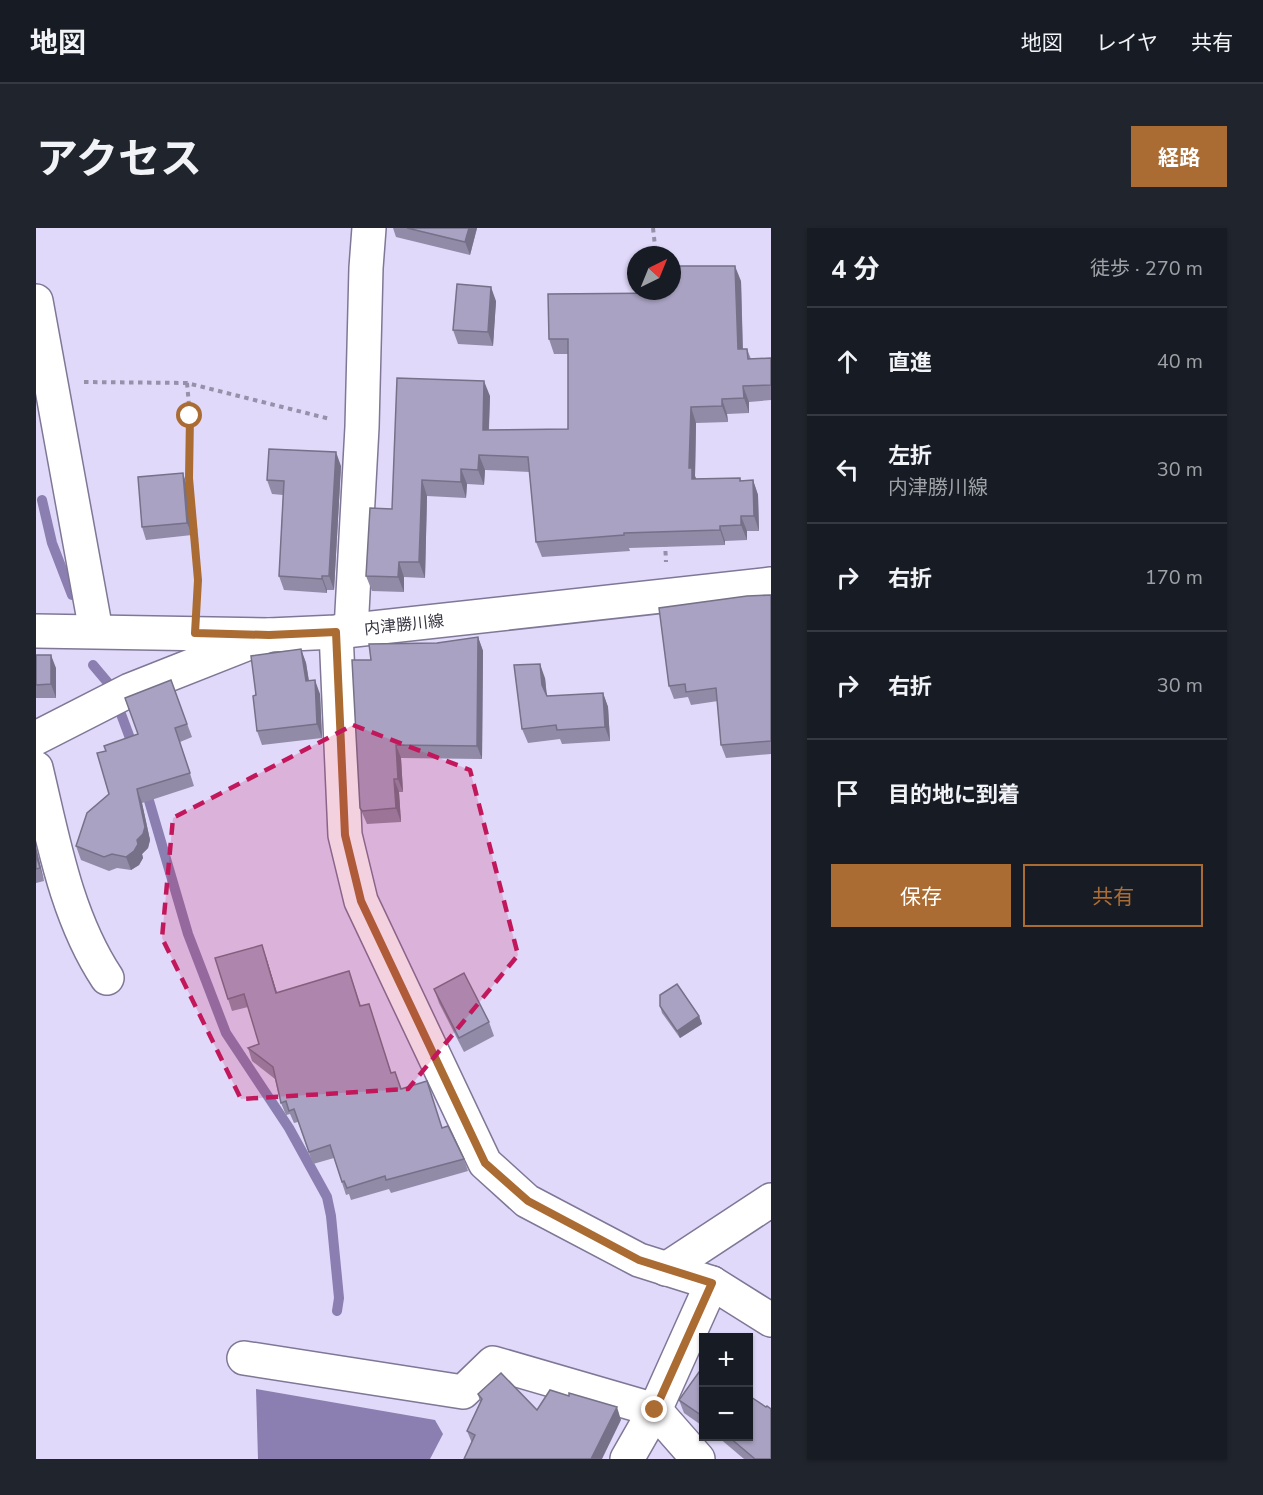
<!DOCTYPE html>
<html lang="ja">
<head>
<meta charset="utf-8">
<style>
  :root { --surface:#171b24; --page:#20242c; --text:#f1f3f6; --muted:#9ea1a6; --line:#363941; --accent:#ab6c33 }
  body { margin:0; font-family:"Nunito Sans","Noto Sans JP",sans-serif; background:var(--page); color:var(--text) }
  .controls { position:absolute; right:18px; bottom:18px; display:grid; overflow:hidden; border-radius:0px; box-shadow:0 2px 4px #0004 }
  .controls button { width:54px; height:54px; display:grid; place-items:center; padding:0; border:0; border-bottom:2px solid var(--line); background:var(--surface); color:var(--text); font:30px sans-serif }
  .compass { position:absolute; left:591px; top:18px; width:54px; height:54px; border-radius:50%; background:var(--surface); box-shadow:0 2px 4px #0004; rotate:43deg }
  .stop { position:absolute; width:18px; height:18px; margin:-14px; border:4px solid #ab6c33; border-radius:50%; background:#fff }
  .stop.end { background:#ab6c33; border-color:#fff; box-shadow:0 2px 6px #0008 }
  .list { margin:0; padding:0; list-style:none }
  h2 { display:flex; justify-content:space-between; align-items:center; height:78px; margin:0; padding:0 24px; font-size:26px }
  h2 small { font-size:20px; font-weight:400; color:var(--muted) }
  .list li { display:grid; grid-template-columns:39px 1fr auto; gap:18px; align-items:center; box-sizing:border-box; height:108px; padding:0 24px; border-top:2px solid var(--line) }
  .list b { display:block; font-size:22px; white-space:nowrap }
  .list p { margin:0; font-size:20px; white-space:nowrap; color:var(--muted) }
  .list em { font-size:20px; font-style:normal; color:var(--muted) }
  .actions { display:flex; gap:12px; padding:18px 24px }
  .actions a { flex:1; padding:14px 0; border:2px solid var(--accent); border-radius:0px; text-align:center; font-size:21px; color:var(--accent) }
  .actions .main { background:var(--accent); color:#fff }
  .icon { flex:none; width:33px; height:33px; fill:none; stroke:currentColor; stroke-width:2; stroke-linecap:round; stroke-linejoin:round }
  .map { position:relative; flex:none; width:735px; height:1231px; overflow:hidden; border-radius:0px }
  header { display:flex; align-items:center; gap:36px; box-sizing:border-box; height:84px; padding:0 30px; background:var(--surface); border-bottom:2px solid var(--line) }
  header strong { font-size:28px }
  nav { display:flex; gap:33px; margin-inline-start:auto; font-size:21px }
  .intro { display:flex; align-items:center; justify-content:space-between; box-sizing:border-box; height:144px; padding:0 36px }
  h1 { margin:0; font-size:42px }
  .button { padding:15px 27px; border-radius:0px; background:var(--accent); color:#fff; font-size:21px; font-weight:700 }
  main { display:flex; gap:36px; padding:0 36px }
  aside { flex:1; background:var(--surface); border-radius:0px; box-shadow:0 2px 4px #0004 }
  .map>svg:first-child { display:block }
  .water { fill:#8b7eb0 }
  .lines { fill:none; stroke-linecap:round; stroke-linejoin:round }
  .stream { stroke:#8b7eb0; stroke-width:10 }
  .street-casing { stroke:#7f7795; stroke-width:36 }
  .secondary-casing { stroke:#7f7795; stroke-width:36 }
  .path { stroke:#9691a9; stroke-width:4; stroke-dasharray:4.5 4.5; stroke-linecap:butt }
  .street { stroke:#fff; stroke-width:33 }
  .secondary { stroke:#fff; stroke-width:33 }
  .wall { fill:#918ba7 }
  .shaded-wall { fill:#767188 }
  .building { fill:#a9a2c2; stroke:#767188; stroke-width:1.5 }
  .route { stroke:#ab6c33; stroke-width:8 }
  .marked { fill:#c2185b; fill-opacity:0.2; stroke:#c2185b; stroke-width:4.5; stroke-dasharray:12 8; stroke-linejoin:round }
  .labels { text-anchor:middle; stroke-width:5; stroke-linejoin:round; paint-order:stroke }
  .street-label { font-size:16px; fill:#383542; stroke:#fff }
</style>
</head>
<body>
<header>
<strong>地図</strong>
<nav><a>地図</a><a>レイヤ</a><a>共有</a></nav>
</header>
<div class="intro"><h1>アクセス</h1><a class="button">経路</a></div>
<main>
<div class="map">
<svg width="735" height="1231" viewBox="0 0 735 1231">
  <rect width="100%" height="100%" fill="#e0d9fa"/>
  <!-- water -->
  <path class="water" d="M220,1161l179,31 8,14 -13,25h-172z"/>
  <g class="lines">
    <!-- stream -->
    <g class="stream">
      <path d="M6,272l10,43 20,52"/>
      <path d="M57,437l16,19"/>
      <path d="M85,486l13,35"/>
      <path d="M109,559l43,147 38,99 63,95 38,69 4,19 8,82 -2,13"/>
    </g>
    <!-- street casing -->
    <g class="street-casing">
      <g id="street">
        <path d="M0,73l60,330"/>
        <path d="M315,402l11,-203 4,-159 3,-40"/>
        <path d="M300,404l9,203 16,66 124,262 42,38 112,59 73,23 59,37"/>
        <path d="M0,510l94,-48 139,-55"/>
        <path d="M0,540c17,71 30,148 71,210"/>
        <path d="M630,1041l105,-69"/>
        <path d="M208,1130l219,34 30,-29 162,47 43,49"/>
        <path d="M591,1231l28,-49 57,-127"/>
      </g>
    </g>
    <!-- secondary casing -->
    <g class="secondary-casing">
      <path id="secondary" d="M0,403l233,4 67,-3 435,-48"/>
    </g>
    <!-- path -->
    <g class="path">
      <path d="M617,0l3,27"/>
      <path d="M48,154l103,1 143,36"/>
      <path d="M151,155l3,33 -1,62 7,58 2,45 -1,19"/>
      <path d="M629,314l1,20"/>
    </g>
    <!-- street -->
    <use href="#street" class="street"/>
    <!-- secondary -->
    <use href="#secondary" class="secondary"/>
  </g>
  <!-- wall -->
  <g class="wall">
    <path d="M357,0h84l-7,27 -74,-18z"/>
    <path d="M705,53l2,68h4l4,10 20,-1v42l-22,2v11l-22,1 1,8 -32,1 -1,53 1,3 44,-1 1,3 12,-1 5,15 1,36h-12v9l-22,1v4l-96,3 1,3 -88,6 -6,-15 -6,-70 -45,-2 -1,15 -17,-1 -1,14 -39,-2 -2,82 -21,-1v15l-32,-1 -6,-15 26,-67 98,-113 -1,34 79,-1v-75h-14l-5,-15 121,-46z"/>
    <path d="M460,73l-3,45 -35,-2 -5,-14z"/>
    <path d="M305,238l-7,124h-7v3l-43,-3 -5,-14 4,-81 -11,-1 -5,-14z"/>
    <path d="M151,258l5,49 -46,5 -4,-13z"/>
    <path d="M735,367v159l-45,4 -5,-13 -3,-44 -27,4 -3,-8 -14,2 -5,-13z"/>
    <path d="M442,409l5,14 -1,108 -81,-1 2,34h-4l2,30 -34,2 -7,-16 11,-148 66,-17z"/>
    <path d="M265,421l5,14 3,18 11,13 2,44 -60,7 -5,-14 -1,-36z"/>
    <path d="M0,427l20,13v30h-20z"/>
    <path d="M509,450l2,18 56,-3 5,14 2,34 -48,3 -2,-5 -32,4 -6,-14z"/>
    <path d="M135,452l21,57 -12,5 14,44 -52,17 8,37 -2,8 -6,6 1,4 -4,7 -8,5 -14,-2 -8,3 -28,-11 -5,-14 33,-52 -3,-43 32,-17z"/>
    <path d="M0,619l8,34 -8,2z"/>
    <path d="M230,729l11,36 72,-22 12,35 8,-2 22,69 10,16 26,-8 15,47 22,31 4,12 -77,22 -2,-4 -38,11 -2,-6 -3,1 -12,-37 -21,6 -15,-42 -4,1 -4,-9 -4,1 -5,-12 -6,-24 -23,-18 -4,-13 11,-4 -11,-37 -16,4 -4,-12z"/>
    <path d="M398,761l55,33 5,14 -30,16 -25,-49z"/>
    <path d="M624,778l39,10 3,8 -22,14 -18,-25z"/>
    <path d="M668,1137v62l-20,-14 -5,-13z"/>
    <path d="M442,1166l59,16 84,10 -149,23 -5,-12 13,-29z"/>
    <path d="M682,1209h30l23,22h-27z"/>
  </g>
  <!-- shaded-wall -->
  <g class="shaded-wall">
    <path d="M433,0h8l-7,27 -5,-13z"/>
    <path d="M699,38l6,15 2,84 -5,-16z"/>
    <path d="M455,59l5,14 -3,45 -5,-14z"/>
    <path d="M448,153l6,15 -2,49 -5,-15z"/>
    <path d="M707,158l6,16v11l-5,-15z"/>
    <path d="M686,171l5,15 1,8 -6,-16z"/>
    <path d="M655,179l5,16 -1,53 3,7 -6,-4 -3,-11z"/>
    <path d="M300,224l5,14 -7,124 -5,-14z"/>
    <path d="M443,227l6,15 -1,15 -6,-15z"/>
    <path d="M425,241l6,15 -1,14 -5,-16z"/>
    <path d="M147,245l4,13 5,49 -5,-12z"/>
    <path d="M386,252l5,16 -2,82 -6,-16z"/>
    <path d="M717,252l5,15 1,36 -5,-15z"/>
    <path d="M705,288l6,15v9l-6,-15z"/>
    <path d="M684,298l5,15v4l-5,-15z"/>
    <path d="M363,334l5,15v15l-6,-15z"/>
    <path d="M286,348l5,14v3l-5,-14z"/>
    <path d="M442,409l5,14 -1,108 -5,-13z"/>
    <path d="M265,421l5,14 5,32 -5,-14z"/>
    <path d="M15,427l5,13v30l-5,-14z"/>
    <path d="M504,436l5,14 2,21 -5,-14z"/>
    <path d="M279,452l5,14 2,44 -5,-14z"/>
    <path d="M567,465l5,14 2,34 -5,-14z"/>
    <path d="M360,517l5,13 2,34 -5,-13z"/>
    <path d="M358,551l5,13 2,30 -5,-14z"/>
    <path d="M101,561l5,14 8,37 -2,8 -6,6 1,4 -4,7 -8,5 -5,-13z"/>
    <path d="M0,619l8,34 -4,-13 -4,-14z"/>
    <path d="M226,717l4,12 15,49 -5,-13z"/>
    <path d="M663,788l3,8 -22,14 -3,-7z"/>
    <path d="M581,1179l4,13 -19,39h-11z"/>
  </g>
  <!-- building -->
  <g class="building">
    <path d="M371,0h62l-4,14z"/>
    <path d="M636,38h63l3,83h9l1,10 23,-1v27l-28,1 1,12 -22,1v7l-31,1 -2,61h3v11l48,-1v3l13,-1 1,36h-13v9l-21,1v4l-96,3v2l-88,7 -8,-85 -49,-2 -1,15 -17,-1v13l-39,-2 -3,82h-20l-1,15 -32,-1 4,-68 22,1 5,-131 87,3 -1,49 85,-1v-90h-19l-1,-45 122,-1v-2h2z"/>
    <path d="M421,56l34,3 -3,45 -35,-2z"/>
    <path d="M233,221l67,3 -7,124h-7v3l-43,-3 5,-95 -17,-1z"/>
    <path d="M147,245l4,50 -45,4 -4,-50z"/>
    <path d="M735,367v146l-50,4 -5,-57 -30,4 -1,-8 -16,2 -10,-78 88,-12z"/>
    <path d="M442,409l-1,109 -81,-1 2,34h-4l2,29 -34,3 -2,-3 -8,-148h19l-2,-16 68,-1z"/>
    <path d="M265,421l5,32 9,-1 2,44 -60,7 -4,-35 3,-1 -5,-39z"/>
    <path d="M0,427h15v29l-15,1z"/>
    <path d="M504,436l2,21 5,11 56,-3 2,34 -48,3 -1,-5 -34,4 -8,-64z"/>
    <path d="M135,452l16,44 -12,4 15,45 -53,16 8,38 -2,7 -6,6 1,4 -4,7 -8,6 -14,-3 -8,3 -28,-11 11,-33 22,-19 -12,-41 9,-2 -2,-5 34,-12 -13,-36z"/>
    <path d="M0,626l4,14 -4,1z"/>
    <path d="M226,717l14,48 73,-22 11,35 9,-2 22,69 4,-1 6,17 26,-8 15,47 6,-2 16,33 -78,21 -1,-4 -38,12 -3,-7 -2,1 -12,-37 -21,7 -15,-43 -5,2 -3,-10 -5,2 -8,-36 -25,-19 11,-4 -15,-50 -16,5 -13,-41z"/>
    <path d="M428,745l25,49 -30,16 -25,-49z"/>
    <path d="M641,756l22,32 -22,15 -17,-25v-11z"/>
    <path d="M668,1137v52l-25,-17z"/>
    <path d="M465,1145l36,37 13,-20 19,6v-3l48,14 -26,52h-127l11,-24 -8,-4 15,-32 -4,-5z"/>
    <path d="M712,1167l18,12 1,-1 4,3v50h-16l-26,-22h19z"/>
  </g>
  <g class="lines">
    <!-- route -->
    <path class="route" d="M154,188l-1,62 9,102 -3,53 74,2 67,-3 9,203 16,66 124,262 43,38 111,59 73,23 -57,127"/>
  </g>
  <!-- marked area -->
  <path class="marked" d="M317,497l117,45 48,185 -110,134 -167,10 -79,-161 11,-120z"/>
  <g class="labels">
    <!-- street labels -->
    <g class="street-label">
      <text transform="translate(368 396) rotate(-6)" y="6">内津勝川線</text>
    </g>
  </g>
</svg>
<div class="controls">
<button>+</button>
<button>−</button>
</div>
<svg class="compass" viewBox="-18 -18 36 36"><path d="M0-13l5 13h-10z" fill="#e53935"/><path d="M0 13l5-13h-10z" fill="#9ea1a6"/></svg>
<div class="stop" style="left:154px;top:188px"></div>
<div class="stop end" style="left:619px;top:1182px"></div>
</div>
<aside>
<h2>4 分<small>徒歩 · 270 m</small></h2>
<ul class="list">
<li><svg class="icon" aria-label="ahead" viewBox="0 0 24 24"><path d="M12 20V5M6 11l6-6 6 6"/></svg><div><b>直進</b></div><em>40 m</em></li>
<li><svg class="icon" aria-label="left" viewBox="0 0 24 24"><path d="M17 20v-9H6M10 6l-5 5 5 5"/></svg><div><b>左折</b><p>内津勝川線</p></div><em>30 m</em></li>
<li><svg class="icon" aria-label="right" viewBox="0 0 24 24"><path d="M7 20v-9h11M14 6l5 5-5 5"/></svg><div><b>右折</b></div><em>170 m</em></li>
<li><svg class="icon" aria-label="right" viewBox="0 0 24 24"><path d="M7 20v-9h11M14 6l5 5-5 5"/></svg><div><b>右折</b></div><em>30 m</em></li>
<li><svg class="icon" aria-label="arrive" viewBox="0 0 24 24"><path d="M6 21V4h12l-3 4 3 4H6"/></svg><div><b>目的地に到着</b></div></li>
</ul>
<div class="actions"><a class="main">保存</a><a>共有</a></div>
</aside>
</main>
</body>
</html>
